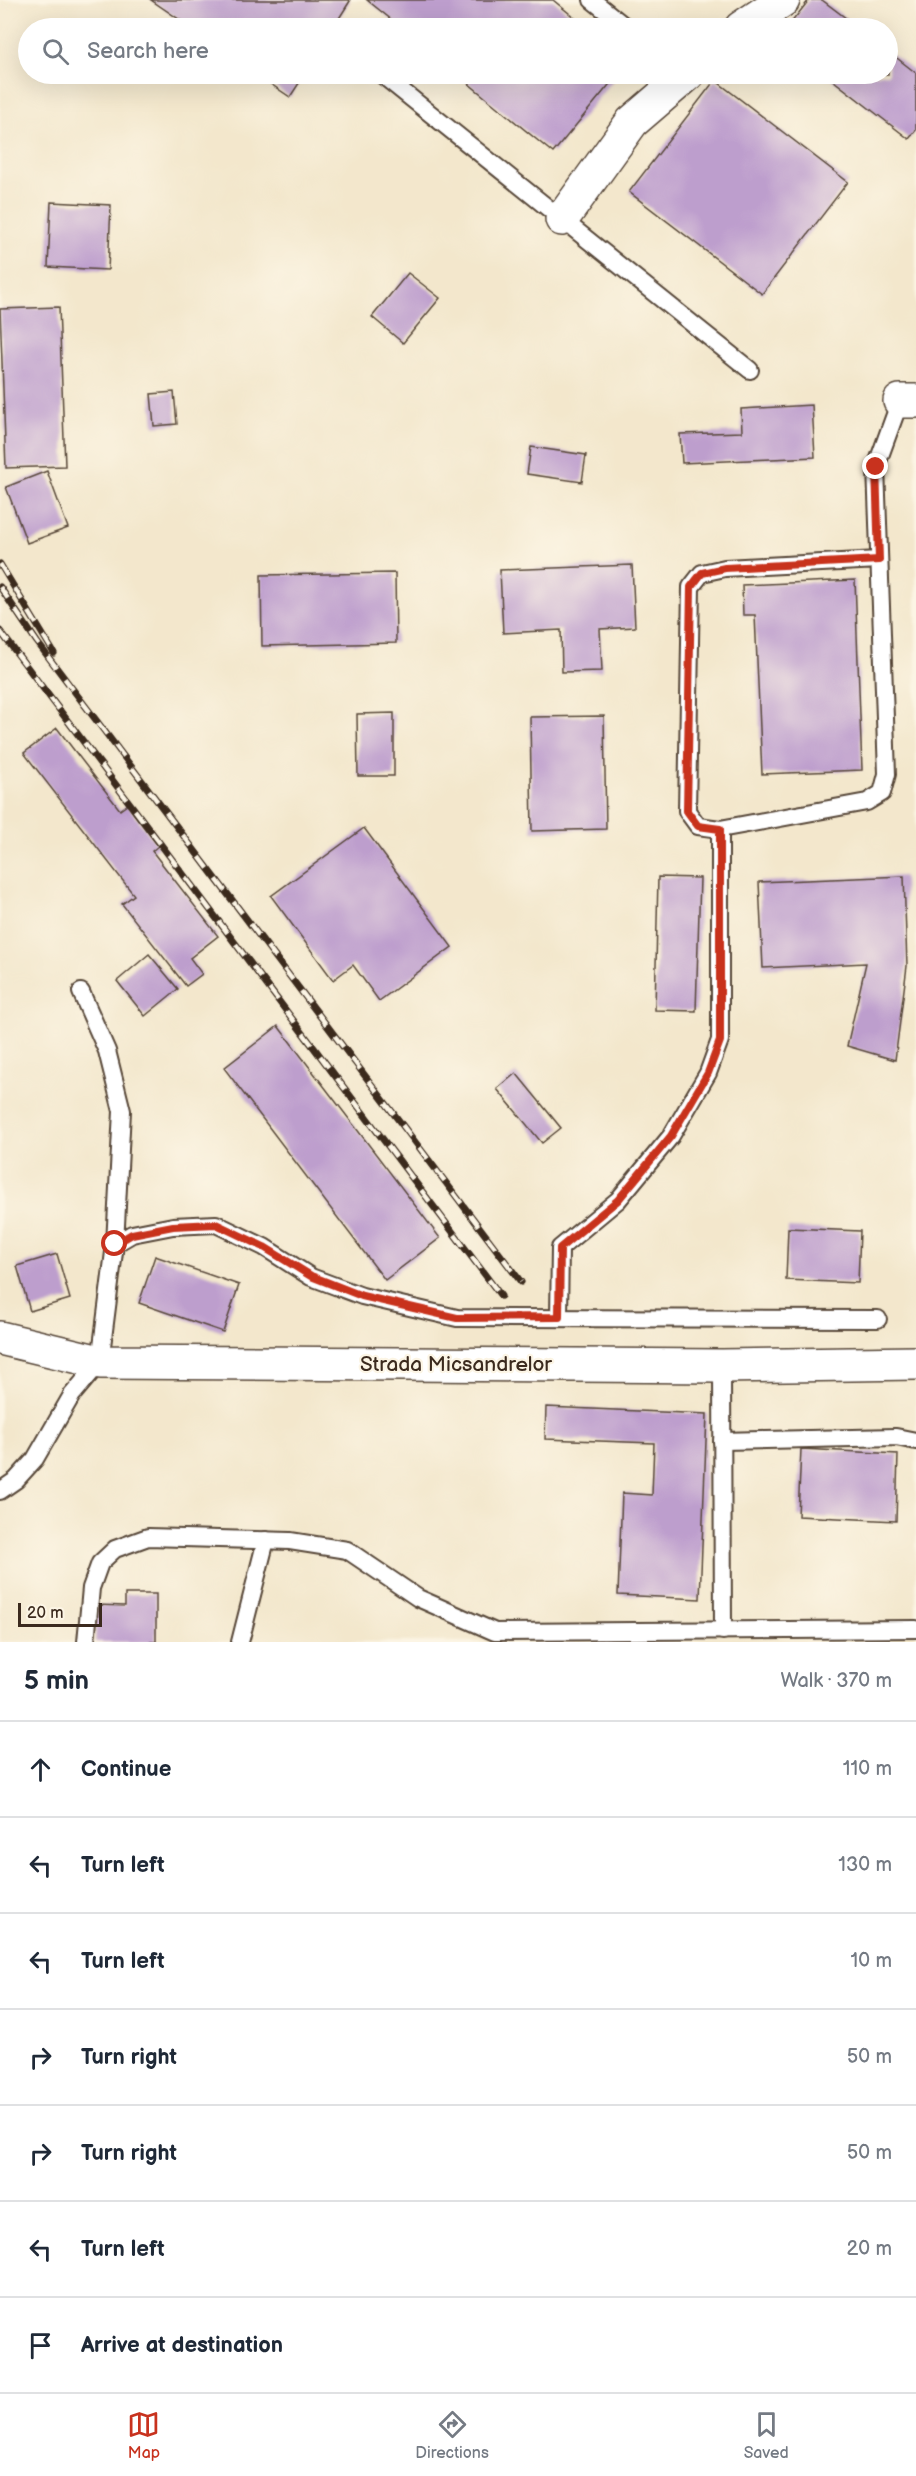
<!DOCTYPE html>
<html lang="en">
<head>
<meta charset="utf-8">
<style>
  :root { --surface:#fff; --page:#f6f6f7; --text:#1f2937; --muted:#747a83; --line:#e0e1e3; --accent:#c8321e }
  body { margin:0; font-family:"Balsamiq Sans",sans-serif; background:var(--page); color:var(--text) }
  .scale { position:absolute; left:18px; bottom:15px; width:84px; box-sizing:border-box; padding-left:6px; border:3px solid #3b2a1e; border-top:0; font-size:16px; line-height:21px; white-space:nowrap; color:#3b2a1e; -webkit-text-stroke:4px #fcf5e5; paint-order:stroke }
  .stop { position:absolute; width:18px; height:18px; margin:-14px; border:4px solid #c8321e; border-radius:50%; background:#fff }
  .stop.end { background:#c8321e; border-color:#fff; box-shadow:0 2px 6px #0008 }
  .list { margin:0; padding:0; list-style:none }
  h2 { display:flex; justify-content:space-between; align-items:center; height:78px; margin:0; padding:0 24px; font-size:26px }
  h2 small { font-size:20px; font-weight:400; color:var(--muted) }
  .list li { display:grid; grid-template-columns:39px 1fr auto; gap:18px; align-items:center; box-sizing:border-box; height:96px; padding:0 24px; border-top:2px solid var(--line) }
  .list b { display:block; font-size:22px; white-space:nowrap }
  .list em { font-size:20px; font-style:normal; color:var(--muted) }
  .icon { flex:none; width:33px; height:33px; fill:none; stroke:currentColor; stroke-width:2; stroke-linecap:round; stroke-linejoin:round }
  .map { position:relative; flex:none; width:916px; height:1642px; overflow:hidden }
  .search { position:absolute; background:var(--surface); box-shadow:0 6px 24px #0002; left:18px; right:18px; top:18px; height:66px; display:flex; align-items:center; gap:15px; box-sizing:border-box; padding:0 21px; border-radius:33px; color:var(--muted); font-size:22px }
  .sheet { height:750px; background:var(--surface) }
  nav { display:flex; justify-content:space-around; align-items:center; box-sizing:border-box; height:84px; border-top:2px solid var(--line); background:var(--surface); font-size:16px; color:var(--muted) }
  nav a { display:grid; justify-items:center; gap:3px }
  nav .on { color:var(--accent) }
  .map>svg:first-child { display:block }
  .building { fill:#bd9ecd }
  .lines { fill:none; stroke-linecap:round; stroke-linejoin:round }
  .service-casing { stroke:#574638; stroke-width:20 }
  .minor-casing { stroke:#574638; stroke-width:36 }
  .service { stroke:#fff; stroke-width:16 }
  .minor { stroke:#fff; stroke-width:33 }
  .rail-casing { stroke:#3b2a1e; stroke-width:7 }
  .rail { stroke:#fcf5e5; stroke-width:4.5; stroke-dasharray:14; stroke-linecap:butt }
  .route { stroke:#c8321e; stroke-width:8 }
  .labels { text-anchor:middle; stroke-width:4.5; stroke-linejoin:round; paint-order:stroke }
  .street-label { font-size:21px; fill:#3b2a1e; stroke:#fcf5e5 }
</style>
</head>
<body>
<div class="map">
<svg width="916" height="1642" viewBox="0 0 916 1642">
  <rect width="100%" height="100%" fill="#fcf5e5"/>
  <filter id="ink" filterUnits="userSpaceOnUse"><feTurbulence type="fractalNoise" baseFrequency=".0167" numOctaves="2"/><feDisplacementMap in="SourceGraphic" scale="12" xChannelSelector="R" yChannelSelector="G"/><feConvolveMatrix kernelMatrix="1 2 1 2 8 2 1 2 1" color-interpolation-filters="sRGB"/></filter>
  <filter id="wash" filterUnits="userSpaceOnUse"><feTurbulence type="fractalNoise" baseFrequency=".008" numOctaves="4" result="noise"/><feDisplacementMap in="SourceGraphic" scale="24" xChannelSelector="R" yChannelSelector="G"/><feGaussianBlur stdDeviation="1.35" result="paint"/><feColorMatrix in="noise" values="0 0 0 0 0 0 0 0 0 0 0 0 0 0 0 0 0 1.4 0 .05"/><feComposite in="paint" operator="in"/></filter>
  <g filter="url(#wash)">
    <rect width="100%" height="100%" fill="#f3e7cc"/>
    <g id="blocks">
      <!-- building -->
      <g class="building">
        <path d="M151,0h198l1,1 -17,27h-141z"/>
        <path d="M367,0h186l34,28h-185z"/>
        <path d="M809,0h13l37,28h-72z"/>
        <path d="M888,51l28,22v57l-7,9 -84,-65h63z"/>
        <path d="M256,74h49l-15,23z"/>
        <path d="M457,74h161l-65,79z"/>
        <path d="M715,80l133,102 -86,112 -133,-102z"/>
        <path d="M51,202l60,3 -3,65 -60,-3z"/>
        <path d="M408,273l32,25 -37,45 -31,-26z"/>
        <path d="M59,307l6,159 -59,2 -6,-159z"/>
        <path d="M174,392l3,32 -23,2 -3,-32z"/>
        <path d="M812,405l3,52 -133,6 -2,-29 62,-2 -1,-23z"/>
        <path d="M531,447l55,8 -4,27 -55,-8z"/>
        <path d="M47,471l21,57 -41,15 -21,-56z"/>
        <path d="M632,565l3,62 -35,2 2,42 -40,1 -1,-42 -58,3 -3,-63z"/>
        <path d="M395,573l1,70 -134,3 -1,-71z"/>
        <path d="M855,580l7,190 -100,4 -7,-159h-12l-1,-30z"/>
        <path d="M394,713v63h-36l-1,-62z"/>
        <path d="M604,716l2,113 -74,2 -2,-114z"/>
        <path d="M57,728l63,82 7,-5 31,41 -6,5 66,85 -28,22 12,16 -16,12 -64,-82 12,-9 -110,-142z"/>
        <path d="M364,828l88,119 -73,54 -26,-36 -20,15 -62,-84z"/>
        <path d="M904,876l3,90 -12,94 -48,-14 19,-83 -103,5 -4,-86z"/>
        <path d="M658,877l42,1 -4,133 -41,-1z"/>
        <path d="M149,954l29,35 -33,27 -28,-35z"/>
        <path d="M278,1026l162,212 -55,42 -161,-212z"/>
        <path d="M516,1073l45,55 -19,15 -45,-54z"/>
        <path d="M788,1228l72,3 -2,52 -72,-3z"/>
        <path d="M57,1254l13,45 -40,12 -13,-45z"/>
        <path d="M155,1256l84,29 -16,47 -84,-29z"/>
        <path d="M546,1407l161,7 -7,185 -82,-4 4,-102 30,2 2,-52 -109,-4z"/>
        <path d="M801,1449l97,5 -2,67 -98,-5z"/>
        <path d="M125,1594h31v48h-61l1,-37 29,1z"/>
      </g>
    </g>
  </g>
  <g filter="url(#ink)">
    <use href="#blocks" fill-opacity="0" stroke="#574638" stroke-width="1.5"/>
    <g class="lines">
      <!-- service casing -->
      <g class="service-casing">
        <g id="service">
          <path d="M592,0l35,28"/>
          <path d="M381,74l369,296"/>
          <path d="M879,560l-154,8 -23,5 -11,14 -4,224 11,15 22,3 147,-27 15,-9 5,-19 -11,-307 24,-66"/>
          <path d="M81,992l26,59 15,60 -7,133"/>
          <path d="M559,1317l1,-69 58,-48 53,-64 37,-63 12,-33v-211"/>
          <path d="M722,1366l1,265"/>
          <path d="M722,1441l174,-4 20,4"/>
          <path d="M0,1491l16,-11 19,-21 37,-64 28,-33 15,-118 17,-10 41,-8 43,-2 48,23 47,30 51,19 95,22 421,1"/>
          <path d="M86,1642l5,-54 9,-25 15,-14 33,-12 142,4 57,9 71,48 77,34 421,-3"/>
          <path d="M240,1642l26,-102"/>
        </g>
      </g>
      <!-- minor casing -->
      <g class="minor-casing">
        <g id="minor">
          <path d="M741,28l42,-28"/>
          <path d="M562,219l70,-97 56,-48"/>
          <path d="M900,401h16"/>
          <path d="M0,1338l100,24 622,4 194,-3"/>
        </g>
      </g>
      <!-- service -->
      <use href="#service" class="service"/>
      <!-- minor -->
      <use href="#minor" class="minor"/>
      <!-- rail casing -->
      <g class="rail-casing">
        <g id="rail">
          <path d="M0,564l54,89"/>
          <path d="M0,587l37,55 484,640"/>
          <path d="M0,631l501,665"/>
        </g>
      </g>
      <!-- rail -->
      <use href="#rail" class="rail"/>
    </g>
  </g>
  <g class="lines" filter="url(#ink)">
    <!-- route -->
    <path class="route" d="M115,1244l17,-10 41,-8 43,-2 48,23 47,29 51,20 95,22 102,-1 1,-69 58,-48 53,-64 37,-63 12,-32v-212l-22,-3 -11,-15 4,-224 11,-14 23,-5 154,-8 -3,-93"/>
  </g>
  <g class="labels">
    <!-- street labels -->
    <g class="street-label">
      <text x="456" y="1371">Strada Micsandrelor</text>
    </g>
  </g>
</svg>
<div class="scale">20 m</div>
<div class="stop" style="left:115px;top:1244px"></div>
<div class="stop end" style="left:876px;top:467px"></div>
<div class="search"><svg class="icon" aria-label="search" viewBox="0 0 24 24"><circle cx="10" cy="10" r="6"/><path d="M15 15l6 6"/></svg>Search here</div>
</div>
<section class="sheet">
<h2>5 min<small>Walk · 370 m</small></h2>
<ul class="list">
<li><svg class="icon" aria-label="ahead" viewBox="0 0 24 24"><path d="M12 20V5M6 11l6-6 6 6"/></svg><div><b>Continue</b></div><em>110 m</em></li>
<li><svg class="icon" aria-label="left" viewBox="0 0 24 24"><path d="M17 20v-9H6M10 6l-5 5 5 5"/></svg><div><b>Turn left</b></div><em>130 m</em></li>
<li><svg class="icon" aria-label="left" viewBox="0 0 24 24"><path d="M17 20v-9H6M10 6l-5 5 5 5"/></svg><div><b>Turn left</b></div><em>10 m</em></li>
<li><svg class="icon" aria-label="right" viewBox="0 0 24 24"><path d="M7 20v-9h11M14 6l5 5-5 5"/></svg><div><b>Turn right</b></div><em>50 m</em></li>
<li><svg class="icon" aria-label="right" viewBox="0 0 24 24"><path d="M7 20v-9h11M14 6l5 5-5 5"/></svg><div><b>Turn right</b></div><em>50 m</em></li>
<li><svg class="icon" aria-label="left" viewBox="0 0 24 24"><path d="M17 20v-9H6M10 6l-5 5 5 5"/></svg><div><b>Turn left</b></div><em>20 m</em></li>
<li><svg class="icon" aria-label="arrive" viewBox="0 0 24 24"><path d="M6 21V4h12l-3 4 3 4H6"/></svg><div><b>Arrive at destination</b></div></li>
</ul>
</section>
<nav>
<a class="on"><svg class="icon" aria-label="map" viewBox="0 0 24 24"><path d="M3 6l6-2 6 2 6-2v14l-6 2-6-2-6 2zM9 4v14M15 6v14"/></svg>Map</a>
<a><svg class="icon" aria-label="directions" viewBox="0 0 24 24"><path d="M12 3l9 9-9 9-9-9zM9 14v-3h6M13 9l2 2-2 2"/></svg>Directions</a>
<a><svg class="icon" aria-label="saved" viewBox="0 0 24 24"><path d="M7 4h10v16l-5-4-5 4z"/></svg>Saved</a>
</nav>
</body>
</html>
